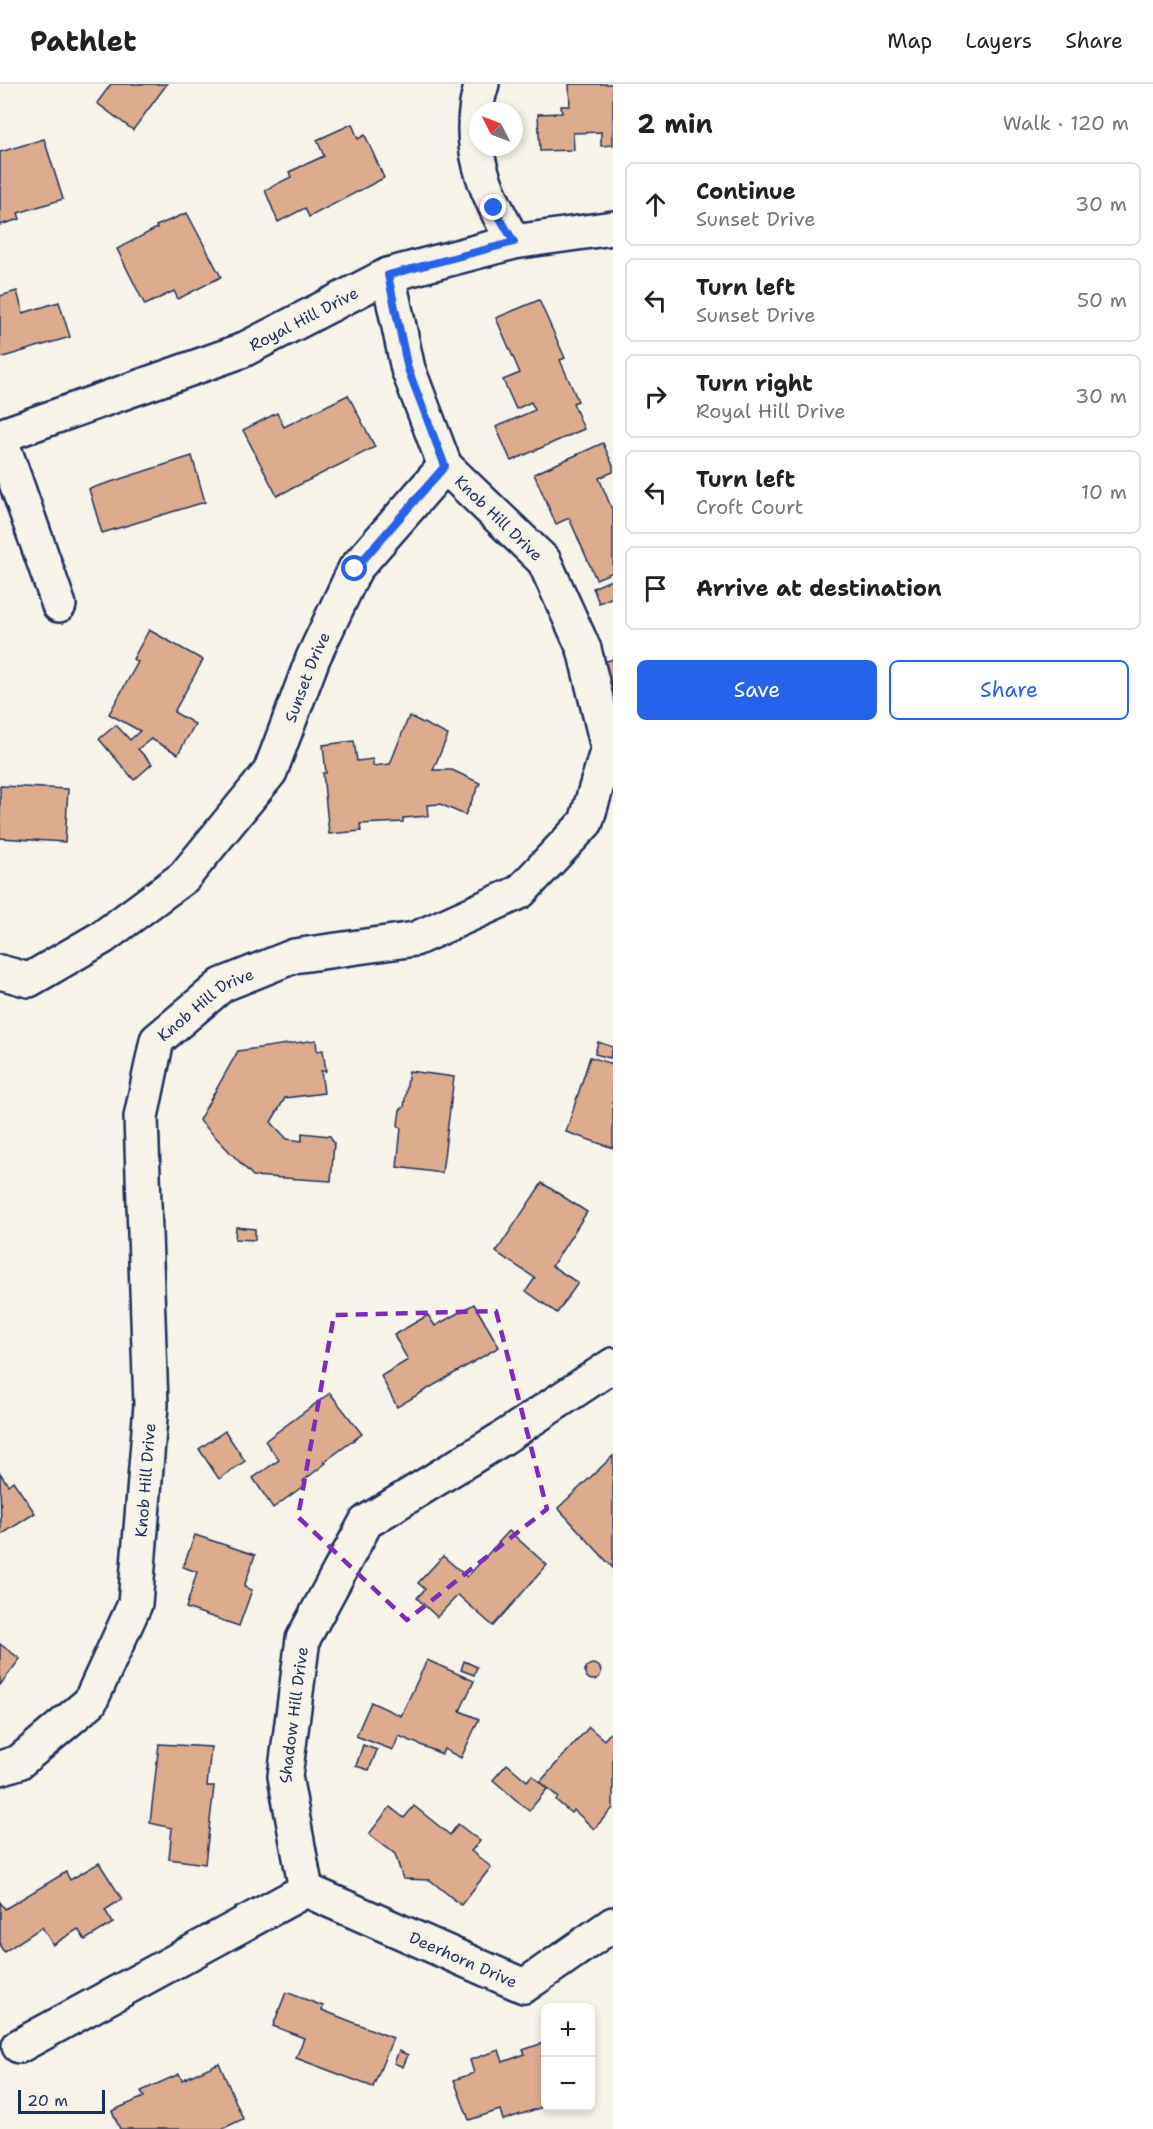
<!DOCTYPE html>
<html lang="en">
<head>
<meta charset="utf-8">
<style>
  :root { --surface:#fff; --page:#f6f6f6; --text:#202124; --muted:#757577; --line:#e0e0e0; --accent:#2563eb }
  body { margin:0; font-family:"Shantell Sans",sans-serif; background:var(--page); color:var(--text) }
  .controls { position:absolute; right:18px; bottom:18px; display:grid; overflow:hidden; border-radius:9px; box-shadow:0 3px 9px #0003 }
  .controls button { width:54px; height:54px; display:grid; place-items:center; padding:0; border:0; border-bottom:2px solid var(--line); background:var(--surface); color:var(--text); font:30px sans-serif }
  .compass { position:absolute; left:469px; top:18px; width:54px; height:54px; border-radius:50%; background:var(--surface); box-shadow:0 3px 9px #0003; rotate:312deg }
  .scale { position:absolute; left:18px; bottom:15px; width:87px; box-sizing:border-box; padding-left:6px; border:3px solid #1b2f5e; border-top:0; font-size:16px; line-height:21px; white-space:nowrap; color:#1b2f5e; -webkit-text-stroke:4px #f7f3e8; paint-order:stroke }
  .stop { position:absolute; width:18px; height:18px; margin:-14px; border:4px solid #2563eb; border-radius:50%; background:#fff }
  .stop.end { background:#2563eb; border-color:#fff; box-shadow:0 2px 6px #0008 }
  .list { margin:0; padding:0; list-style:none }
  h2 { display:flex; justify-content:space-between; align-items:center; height:78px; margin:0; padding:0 24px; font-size:26px }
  h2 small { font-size:20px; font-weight:400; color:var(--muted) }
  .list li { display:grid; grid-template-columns:39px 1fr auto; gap:18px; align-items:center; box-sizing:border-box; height:84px; margin:0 12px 12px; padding:0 12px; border:2px solid var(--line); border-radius:9px }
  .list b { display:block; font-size:22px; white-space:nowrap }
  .list p { margin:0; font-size:20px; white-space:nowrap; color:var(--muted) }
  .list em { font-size:20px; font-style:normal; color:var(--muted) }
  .actions { display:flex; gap:12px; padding:18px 24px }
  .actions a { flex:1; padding:14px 0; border:2px solid var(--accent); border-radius:9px; text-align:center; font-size:21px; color:var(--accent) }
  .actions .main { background:var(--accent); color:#fff }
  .icon { flex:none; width:33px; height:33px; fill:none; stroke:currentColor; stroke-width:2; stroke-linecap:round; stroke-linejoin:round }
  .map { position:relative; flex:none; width:613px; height:2045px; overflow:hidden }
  header { display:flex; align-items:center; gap:36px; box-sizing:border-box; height:84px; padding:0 30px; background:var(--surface); border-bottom:2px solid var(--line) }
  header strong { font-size:28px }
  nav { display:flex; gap:33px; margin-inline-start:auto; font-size:21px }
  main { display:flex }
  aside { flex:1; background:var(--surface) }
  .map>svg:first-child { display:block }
  .building { fill:#ddac8e; stroke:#1b2f5e; stroke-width:1.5 }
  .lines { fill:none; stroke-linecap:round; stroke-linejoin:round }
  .minor-casing { stroke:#1b2f5e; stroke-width:38 }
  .minor { stroke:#f7f3e8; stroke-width:33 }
  .route { stroke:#2563eb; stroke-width:8 }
  .marked { fill:none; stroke:#7b2cbf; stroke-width:4.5; stroke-dasharray:12 8; stroke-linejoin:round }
  .labels { text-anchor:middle; stroke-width:6; stroke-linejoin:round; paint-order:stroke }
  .street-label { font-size:16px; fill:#1b2f5e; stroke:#f7f3e8 }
</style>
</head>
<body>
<header>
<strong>Pathlet</strong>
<nav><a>Map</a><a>Layers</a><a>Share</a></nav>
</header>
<main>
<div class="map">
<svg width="613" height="2045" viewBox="0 0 613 2045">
  <rect width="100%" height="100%" fill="#f7f3e8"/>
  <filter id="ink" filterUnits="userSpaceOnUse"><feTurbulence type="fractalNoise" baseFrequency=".0167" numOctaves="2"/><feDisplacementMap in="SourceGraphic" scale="12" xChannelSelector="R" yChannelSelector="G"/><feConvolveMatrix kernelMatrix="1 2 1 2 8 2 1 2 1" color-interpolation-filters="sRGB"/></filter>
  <g filter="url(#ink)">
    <!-- building -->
    <g class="building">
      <path d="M111,0h56l-34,46 -36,-27z"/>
      <path d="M569,0h44v61l-12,1v-14l-28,1 1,17 -34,1 -2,-37 24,-1 -1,-7h9z"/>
      <path d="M352,40l6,15 7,-4 19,43 -75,39 -4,-9 -27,14 -13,-32 26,-13 -2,-5 35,-16 -7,-16z"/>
      <path d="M44,55l19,60 -45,14 2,6 -20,6v-73z"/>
      <path d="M187,129l34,64 -43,22 -4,-8 -29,14 -28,-56 40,-21 -1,-2z"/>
      <path d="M17,207l6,22 36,-11 11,35 -70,21v-62z"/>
      <path d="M539,216l26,58 -5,2 18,41 -5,2 11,26 -73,32 -15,-34 39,-17 -4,-8 -15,7 -13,-29 17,-7 -24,-55z"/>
      <path d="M348,311l27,52 -98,49 -34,-66 34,-17 7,14z"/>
      <path d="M603,359l10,23v6l-14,6 14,34v60l-17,7 -27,-61 -13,6 -22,-50z"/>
      <path d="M192,372l13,46 -103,31 -13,-44z"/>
      <path d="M611,496l2,17 -14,6 -6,-15z"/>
      <path d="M149,546l54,30 -29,52 21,12 -17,30 -27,-15 -13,10 14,15 -18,16 -35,-41 17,-14 14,15 10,-9 -31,-17 29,-52 -5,-3z"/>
      <path d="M613,575v30l-3,1 -9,-27z"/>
      <path d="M409,632l39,19 -15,35h19l28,13 -15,32 -25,-11 -13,1 1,11 -25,2v4l-43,2 1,7 -32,3 -6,-61h3l-3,-28 31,-4 3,20 16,-2v7l17,-2z"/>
      <path d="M0,702l68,3 -3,53 -65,-4z"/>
      <path d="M316,956l1,11 6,-1 3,21h-5l3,22 -39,5 -14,24 16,17 15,2v-8l28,3 4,7 -3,38 -78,-5 -54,-56 39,-69z"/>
      <path d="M598,958l15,5 -3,11 -15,-4z"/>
      <path d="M590,973l23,7v84l-47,-16z"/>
      <path d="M409,987l45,6 -12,96 -45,-6 4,-39 -3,-3 2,-15 4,-3z"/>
      <path d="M542,1099l45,29 -35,54 26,17 -21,30 -31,-22 9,-13 -39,-26z"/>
      <path d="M236,1143l19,2v11l-20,-1z"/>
      <path d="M474,1220l25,43 -102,60 -16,-31 27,-16 -14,-25 34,-20 7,11z"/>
      <path d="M330,1309l32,41 -38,28 2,1 -23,18 3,3 -33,24 -20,-30 26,-18 -14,-19z"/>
      <path d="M225,1347l20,30 -26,18 -20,-30z"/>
      <path d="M613,1372v112l-55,-60z"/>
      <path d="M0,1389l8,12 5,-4 22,32 -34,22z"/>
      <path d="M509,1447l38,34 -54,61 -35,-31 -21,22 -20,-19 8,-9 -7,-6 25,-27 24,21z"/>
      <path d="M195,1451l60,20 -11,32 8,3 -13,36 -53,-18 11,-36 -14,-5z"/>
      <path d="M0,1560l20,15 -20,26z"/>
      <path d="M427,1576l47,21 -14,30 19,8 -18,39 -17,-9 -2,5 -43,-18 -6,14 -37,-14 15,-34 30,14z"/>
      <path d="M464,1577l13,6 -3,8 -13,-5z"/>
      <circle cx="593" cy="1588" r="8"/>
      <path d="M589,1643l15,13 6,-7 3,3v72l-19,21 -20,-19 -3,3 -15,-13 2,-3 -18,-15z"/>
      <path d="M159,1660l52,3 -4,39h7l-9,78 -36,-5 3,-31 -22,-5z"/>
      <path d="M363,1661l14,5 -8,20 -13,-4z"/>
      <path d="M507,1680l20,17 5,-6 15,14 -18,22 -36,-31z"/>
      <path d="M414,1722l36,29 8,-11 22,17 -9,10 20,16 -30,38 -31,-25 -27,-1 -8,-25 -26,-20 21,-27 14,11z"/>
      <path d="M99,1779l23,36 -17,11 8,13 -28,17 -7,-11 -25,16 -11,-18 -38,25 -4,-6v-44l5,7 61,-37 4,8z"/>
      <path d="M286,1908l37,14 -1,4 71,28 -20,49 -77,-29 8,-20 -31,-12z"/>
      <path d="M546,1958v64l-43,14 -3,-10 -31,10 -15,-40 20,-7 -4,-13 29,-10 4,12 22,-8 -2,-4z"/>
      <path d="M399,1967l9,4 -5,12 -9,-4z"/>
      <path d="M219,1979l24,56 -21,10h-102l-8,-18 32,-14 -3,-6 38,-17 3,6z"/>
    </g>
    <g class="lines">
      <!-- minor casing -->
      <g class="minor-casing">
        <g id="minor">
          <path d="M482,0c-19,58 3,108 32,158"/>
          <path id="s1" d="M0,352l241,-85 147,-76 126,-33 99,-14"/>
          <path d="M0,353l59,168"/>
          <path id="s2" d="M0,888l29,8 74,-43 81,-60 86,-105 43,-114 42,-89 90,-103 -37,-97 -20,-94"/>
          <path id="s3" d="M0,1684l19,-6 71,-60 45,-98 16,-199 -10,-288 16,-77 65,-55 72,-29 121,-17 105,-47 66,-70 22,-74 -24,-99 -40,-88 -99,-95"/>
          <path id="s4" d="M306,1806l218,96 89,-62"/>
          <path id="s5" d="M19,1962l287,-156 -21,-114 18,-137 63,-117 137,-84 110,-73"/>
        </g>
      </g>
      <!-- minor -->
      <use href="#minor" class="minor"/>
    </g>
  </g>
  <g class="lines" filter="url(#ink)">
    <!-- route -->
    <path class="route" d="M355,485l90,-103 -37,-97 -20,-94 126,-33 -20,-34"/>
  </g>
  <!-- marked area -->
  <path class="marked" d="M496,1227l51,198 -140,111 -109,-103 36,-202z"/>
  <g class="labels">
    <!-- street labels -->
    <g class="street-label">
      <text dy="6" stroke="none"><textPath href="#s1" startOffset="326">Royal Hill Drive</textPath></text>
      <text transform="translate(499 434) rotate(44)" y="6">Knob Hill Drive</text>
      <text dy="6" stroke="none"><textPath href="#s2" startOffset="454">Sunset Drive</textPath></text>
      <text dy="6" stroke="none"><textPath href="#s3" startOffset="848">Knob Hill Drive</textPath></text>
      <text dy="6" stroke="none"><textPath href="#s3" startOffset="345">Knob Hill Drive</textPath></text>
      <text dy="6" stroke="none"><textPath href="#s5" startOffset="504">Shadow Hill Drive</textPath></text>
      <text dy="6" stroke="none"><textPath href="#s4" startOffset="172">Deerhorn Drive</textPath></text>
    </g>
  </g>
</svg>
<div class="controls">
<button>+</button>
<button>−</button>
</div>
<svg class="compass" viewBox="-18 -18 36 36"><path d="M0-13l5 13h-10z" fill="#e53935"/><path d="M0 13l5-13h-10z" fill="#757577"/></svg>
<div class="scale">20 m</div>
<div class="stop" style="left:355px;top:485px"></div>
<div class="stop end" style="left:494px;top:124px"></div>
</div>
<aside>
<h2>2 min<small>Walk · 120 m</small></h2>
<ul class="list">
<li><svg class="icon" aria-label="ahead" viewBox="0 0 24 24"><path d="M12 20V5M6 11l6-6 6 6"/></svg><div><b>Continue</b><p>Sunset Drive</p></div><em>30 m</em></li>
<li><svg class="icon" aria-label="left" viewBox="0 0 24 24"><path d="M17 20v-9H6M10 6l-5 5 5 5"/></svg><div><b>Turn left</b><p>Sunset Drive</p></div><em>50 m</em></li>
<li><svg class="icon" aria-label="right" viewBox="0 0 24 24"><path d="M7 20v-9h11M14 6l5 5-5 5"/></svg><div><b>Turn right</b><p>Royal Hill Drive</p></div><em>30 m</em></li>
<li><svg class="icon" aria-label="left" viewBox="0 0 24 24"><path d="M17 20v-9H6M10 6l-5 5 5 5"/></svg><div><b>Turn left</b><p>Croft Court</p></div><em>10 m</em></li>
<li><svg class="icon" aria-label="arrive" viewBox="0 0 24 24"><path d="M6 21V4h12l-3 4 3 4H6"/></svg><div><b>Arrive at destination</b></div></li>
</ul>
<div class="actions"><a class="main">Save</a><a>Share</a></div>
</aside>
</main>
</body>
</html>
